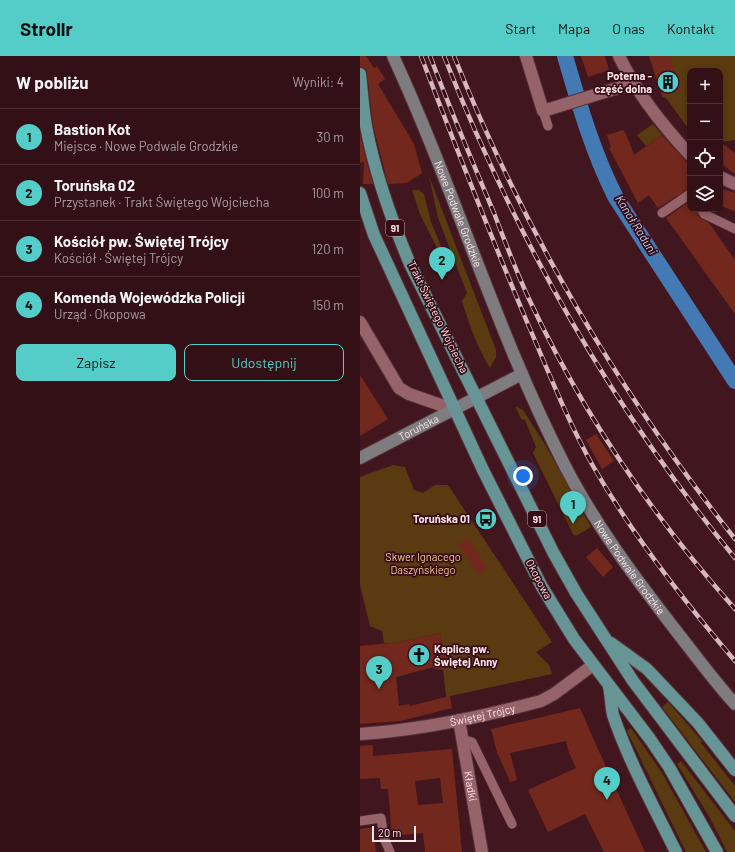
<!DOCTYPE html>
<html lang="pl">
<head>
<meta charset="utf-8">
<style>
  :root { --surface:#321016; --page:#3d1e23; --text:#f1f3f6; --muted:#a89da1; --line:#4d3035; --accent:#54cdc8 }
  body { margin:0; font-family:Barlow,sans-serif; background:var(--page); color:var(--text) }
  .controls { position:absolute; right:12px; top:12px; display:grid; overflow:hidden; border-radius:8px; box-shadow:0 2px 6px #0003 }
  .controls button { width:36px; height:36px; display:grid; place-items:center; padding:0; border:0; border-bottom:1px solid var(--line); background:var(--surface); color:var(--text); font:20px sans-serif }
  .scale { position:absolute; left:12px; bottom:10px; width:44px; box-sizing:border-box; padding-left:4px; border:2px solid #fde4e7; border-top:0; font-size:11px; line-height:14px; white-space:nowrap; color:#fde4e7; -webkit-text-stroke:3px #360b15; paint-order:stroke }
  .you { position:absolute; left:163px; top:420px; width:14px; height:14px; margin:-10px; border:3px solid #fff; border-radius:50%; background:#1a73e8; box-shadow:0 0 0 6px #1a73e833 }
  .badge { display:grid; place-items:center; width:26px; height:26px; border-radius:50%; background:var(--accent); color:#111; font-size:13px; font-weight:700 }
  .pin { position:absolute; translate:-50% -33px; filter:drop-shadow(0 1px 2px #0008) }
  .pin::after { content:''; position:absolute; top:21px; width:14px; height:12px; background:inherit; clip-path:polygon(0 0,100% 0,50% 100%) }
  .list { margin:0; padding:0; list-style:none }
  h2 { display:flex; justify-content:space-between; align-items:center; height:52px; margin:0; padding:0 16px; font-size:17px }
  h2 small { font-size:13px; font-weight:400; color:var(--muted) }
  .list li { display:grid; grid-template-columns:26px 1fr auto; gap:12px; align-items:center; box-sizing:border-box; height:56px; padding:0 16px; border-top:1px solid var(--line) }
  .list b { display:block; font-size:15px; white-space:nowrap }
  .list p { margin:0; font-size:13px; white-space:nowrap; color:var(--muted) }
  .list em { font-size:13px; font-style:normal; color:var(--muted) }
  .actions { display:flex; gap:8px; padding:12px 16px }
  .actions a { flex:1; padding:9px 0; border:1px solid var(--accent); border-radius:8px; text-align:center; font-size:14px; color:var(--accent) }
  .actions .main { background:var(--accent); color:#111 }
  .icon { flex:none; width:22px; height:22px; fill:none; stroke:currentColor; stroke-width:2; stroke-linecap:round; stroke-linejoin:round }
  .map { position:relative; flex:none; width:375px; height:796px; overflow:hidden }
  header { display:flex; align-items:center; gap:24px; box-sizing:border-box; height:56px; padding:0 20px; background:var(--accent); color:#111 }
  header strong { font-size:19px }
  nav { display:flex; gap:22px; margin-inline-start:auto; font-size:14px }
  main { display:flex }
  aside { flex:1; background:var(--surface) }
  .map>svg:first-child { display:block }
  .green { fill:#5a3b11 }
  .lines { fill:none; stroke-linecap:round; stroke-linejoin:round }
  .canal { stroke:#437ab4; stroke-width:16 }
  .building { fill:#72281c; fill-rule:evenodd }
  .lane-casing { stroke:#553239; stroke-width:10 }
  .street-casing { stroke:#553239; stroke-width:14 }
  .secondary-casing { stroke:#553239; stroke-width:14 }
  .primary-casing { stroke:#553239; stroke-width:14 }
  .lane { stroke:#97636a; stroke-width:9 }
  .street { stroke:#97636a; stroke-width:12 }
  .secondary { stroke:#7f7c80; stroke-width:12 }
  .primary { stroke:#679595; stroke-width:12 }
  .rail-casing { stroke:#d5b7bc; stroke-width:4.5 }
  .rail { stroke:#360b15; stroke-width:3; stroke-dasharray:9; stroke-linecap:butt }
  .labels { text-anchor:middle; stroke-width:3.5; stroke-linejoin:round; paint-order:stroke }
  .shield { fill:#360b15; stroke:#c1a3a8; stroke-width:1 }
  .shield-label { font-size:10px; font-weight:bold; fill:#fde4e7 }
  .poi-label { font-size:11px; font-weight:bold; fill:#fde4e7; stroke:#360b15; text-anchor:end }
  .street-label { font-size:11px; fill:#fde4e7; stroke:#360b15 }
  .park-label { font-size:11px; fill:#f5ca97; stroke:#360b15 }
  .water-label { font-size:12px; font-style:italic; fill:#b7d4f4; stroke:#360b15 }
</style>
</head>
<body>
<header>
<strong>Strollr</strong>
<nav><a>Start</a><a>Mapa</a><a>O nas</a><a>Kontakt</a></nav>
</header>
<main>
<aside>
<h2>W pobliżu<small>Wyniki: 4</small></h2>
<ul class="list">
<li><span class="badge">1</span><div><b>Bastion Kot</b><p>Miejsce · Nowe Podwale Grodzkie</p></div><em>30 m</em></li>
<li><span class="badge">2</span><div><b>Toruńska 02</b><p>Przystanek · Trakt Świętego Wojciecha</p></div><em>100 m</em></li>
<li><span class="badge">3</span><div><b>Kościół pw. Świętej Trójcy</b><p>Kościół · Świętej Trójcy</p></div><em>120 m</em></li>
<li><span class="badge">4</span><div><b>Komenda Wojewódzka Policji</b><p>Urząd · Okopowa</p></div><em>150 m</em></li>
</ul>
<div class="actions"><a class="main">Zapisz</a><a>Udostępnij</a></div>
</aside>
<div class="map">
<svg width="375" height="796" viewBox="0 0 375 796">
  <rect width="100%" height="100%" fill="#42161e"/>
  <!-- green -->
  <g class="green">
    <path d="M310,0h65v84l-15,2v-71h-30v60l-24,-33 -4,-1z"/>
    <path d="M293,68l9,11 -16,11 -9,-11z"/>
    <path d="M69,120l67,174v7l-6,11c-13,-21 -21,-44 -28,-67l5,-8 -29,-75z"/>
    <path d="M52,134h7l5,4 7,28 16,39 -3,1 -24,-48z"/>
    <path d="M155,350l8,4 23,36 45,81 -15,9 -3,-2 -40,-81 3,-6 -11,-27 -4,-1z"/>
    <path d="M33,409l12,2 9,23 9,3 12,-8h13l104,157 -16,10 13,13 3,9 -106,23 -3,-28 4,-1 -7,-35 -50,11 -6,-1 -2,-12 -12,-5 -10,-41v-108z"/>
    <path d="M308,646l34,39 -1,2 34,43v16l-73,-95z"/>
    <path d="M271,672l31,45 44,79h-20l-59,-121z"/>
    <path d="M321,705l54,70v21h-8l-17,-34 -33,-54z"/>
  </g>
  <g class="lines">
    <!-- canal -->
    <path class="canal" d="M205,0c14,48 28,97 51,142l119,183"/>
  </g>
  <!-- building -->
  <g class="building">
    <path d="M0,0h6l8,12 3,-2 8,13 -7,5 36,60 8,29 -15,10 -19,1 -15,-59 -6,-52 -1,-4 -6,-2z"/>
    <path d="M221,0h24l4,14 -21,7z"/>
    <path d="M289,0h21l11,34 -19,6z"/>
    <path d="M263,74l3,4 8,21 28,-20 28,31v22l-32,20 -9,-13 -11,8 -29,-55 2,-1 -4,-12z"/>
    <path d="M0,78l7,29 6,21h-10l1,-22 -4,1z"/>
    <path d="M360,86l15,11v21l-15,-11z"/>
    <path d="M360,132l15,5v18l-15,-5z"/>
    <path d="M330,145v8h5l4,8 10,6 26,37v54l-69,-96z"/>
    <path d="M0,319l28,44 -28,17z"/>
    <path d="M236,378l18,27 -12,8 -16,-29z"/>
    <path d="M108,482l20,30 -10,7 -20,-31z"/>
    <path d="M237,492l16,19 -10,10 -17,-20z"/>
    <path d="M80,577l7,37 -12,-1 -1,-2 -38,10 3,29 10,-2 1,2 40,-10 2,12 -51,13 -41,3v-78l30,-3v1z"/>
    <path d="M220,652l17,39 48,105h-41l-19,-38 -37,18 -20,-42 48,-22 -7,-15 -3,-12 -56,12 7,27 -7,2 -11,-26h-1l-7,-27z"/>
    <path d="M13,689v11l79,-7 10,103h-37l-2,-19 -31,3 -4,-47h-7l-1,-11 -20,1v-33zM80,722l3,25 -25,2 -3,-24z"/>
    <path d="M13,771l3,25h-16v-23z"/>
  </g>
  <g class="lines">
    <!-- lane casing -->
    <g class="lane-casing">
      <g id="lane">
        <path d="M183,55l5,15"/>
        <path d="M341,153l3,5 31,15"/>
        <path d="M302,157l28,-19"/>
        <path d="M102,683l10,3 40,82"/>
        <path d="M0,765l21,-3 3,20 6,14"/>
      </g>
    </g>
    <!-- street casing -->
    <g class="street-casing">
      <g id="street">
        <path d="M166,0l17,55 91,-28"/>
        <path d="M259,0c17,36 44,70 71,99"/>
        <path d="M360,121l15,7"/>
        <path d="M0,266l39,66 10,6 46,16"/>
        <path id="s1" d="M99,664l23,132"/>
        <path id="s2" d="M0,678c61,-4 122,-17 181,-33l13,-7 39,-29"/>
      </g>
    </g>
    <!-- secondary casing -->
    <g class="secondary-casing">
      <g id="secondary">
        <path id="s3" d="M33,0c62,134 104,278 172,410 31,60 71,113 112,166 19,24 37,49 58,72"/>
        <path id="s4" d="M0,402l162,-84"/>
      </g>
    </g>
    <!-- primary casing -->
    <g class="primary-casing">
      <g id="primary">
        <path d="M0,18c2,17 3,35 6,52 9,48 25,93 44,138l143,288 23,41 57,88 102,135"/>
        <path d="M0,137l14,42 109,235 59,117 32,52 76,100 19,28 48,85"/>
        <path d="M251,587l36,26 51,54 37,47"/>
        <path d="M249,631c2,9 2,19 4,28 16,47 41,92 63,137"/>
      </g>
    </g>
    <!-- lane -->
    <use href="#lane" class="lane"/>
    <!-- street -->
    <use href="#street" class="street"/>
    <!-- secondary -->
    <use href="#secondary" class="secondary"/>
    <!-- primary -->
    <use href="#primary" class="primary"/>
    <!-- rail casing -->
    <g class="rail-casing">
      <g id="rail">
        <path d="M61,0c34,89 69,178 106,266 21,48 40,98 66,144 40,70 90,134 142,195"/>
        <path d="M70,0c20,53 42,105 64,157 11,29 22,58 35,86 53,113 123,217 206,310"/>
        <path d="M84,0c71,180 168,352 291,502"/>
        <path d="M94,0c71,177 163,333 281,483"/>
      </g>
    </g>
    <!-- rail -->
    <use href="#rail" class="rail"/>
  </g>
  <!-- icons -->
  <defs>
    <g id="building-disc" transform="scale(1.15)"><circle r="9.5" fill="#54cdc8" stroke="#360b15"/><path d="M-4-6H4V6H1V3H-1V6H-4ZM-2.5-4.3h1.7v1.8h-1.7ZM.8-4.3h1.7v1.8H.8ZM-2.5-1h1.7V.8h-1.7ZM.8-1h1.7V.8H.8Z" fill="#111"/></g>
    <g id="bus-disc" transform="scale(1.15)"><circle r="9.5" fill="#54cdc8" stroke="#360b15"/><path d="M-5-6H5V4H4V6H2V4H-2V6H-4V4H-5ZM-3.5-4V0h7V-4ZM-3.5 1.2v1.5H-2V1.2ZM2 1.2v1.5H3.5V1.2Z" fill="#111"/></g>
    <g id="church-disc" transform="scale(1.15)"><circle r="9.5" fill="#54cdc8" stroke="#360b15"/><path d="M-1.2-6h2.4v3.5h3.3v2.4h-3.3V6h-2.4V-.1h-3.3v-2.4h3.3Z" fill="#111"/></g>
  </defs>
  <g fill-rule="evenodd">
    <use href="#building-disc" x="308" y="26"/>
    <use href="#bus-disc" x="126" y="463"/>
    <use href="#church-disc" x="59" y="599"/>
  </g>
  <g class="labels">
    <!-- shield labels -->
    <g class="shield">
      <rect x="26" y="164" width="18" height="16" rx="3"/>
      <rect x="168" y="455" width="18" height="16" rx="3"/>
    </g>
    <g class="shield-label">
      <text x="35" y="176">91</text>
      <text x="177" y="467">91</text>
    </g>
    <!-- poi labels -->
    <g class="poi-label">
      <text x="292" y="24">Poterna -<tspan x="292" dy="13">część dolna</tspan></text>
      <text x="110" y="467">Toruńska 01</text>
      <text x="74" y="597" text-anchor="start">Kaplica pw.<tspan x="74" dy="13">Świętej Anny</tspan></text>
    </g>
    <!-- street labels -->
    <g class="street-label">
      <text dy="4" stroke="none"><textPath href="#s3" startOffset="171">Nowe Podwale Grodzkie</textPath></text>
      <text transform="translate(78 261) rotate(64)" y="4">Trakt Świętego Wojciecha</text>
      <text dy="4" stroke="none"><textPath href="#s4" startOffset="66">Toruńska</textPath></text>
      <text dy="4" stroke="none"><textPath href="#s3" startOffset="565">Nowe Podwale Grodzkie</textPath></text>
      <text transform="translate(179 523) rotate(62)" y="4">Okopowa</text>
      <text dy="4" stroke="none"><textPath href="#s2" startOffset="124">Świętej Trójcy</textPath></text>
      <text dy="4" stroke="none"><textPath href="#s1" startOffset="67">Kładki</textPath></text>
    </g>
    <!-- park labels -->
    <g class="park-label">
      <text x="63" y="505">Skwer Ignacego<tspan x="63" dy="13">Daszyńskiego</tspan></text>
    </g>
    <!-- water labels -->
    <g class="water-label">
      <text transform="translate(276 169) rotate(58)" y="4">Kanał Raduni</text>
    </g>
  </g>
</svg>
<div class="controls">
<button>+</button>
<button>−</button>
<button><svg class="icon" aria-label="locate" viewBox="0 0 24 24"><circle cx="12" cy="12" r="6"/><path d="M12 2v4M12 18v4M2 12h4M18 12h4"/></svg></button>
<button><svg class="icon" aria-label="layers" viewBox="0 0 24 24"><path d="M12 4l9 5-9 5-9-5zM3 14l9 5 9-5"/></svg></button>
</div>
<div class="scale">20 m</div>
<div class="you"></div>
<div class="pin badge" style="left:213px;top:468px">1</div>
<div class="pin badge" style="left:82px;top:224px">2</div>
<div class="pin badge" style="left:19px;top:633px">3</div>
<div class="pin badge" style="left:247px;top:744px">4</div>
</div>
</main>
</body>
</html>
